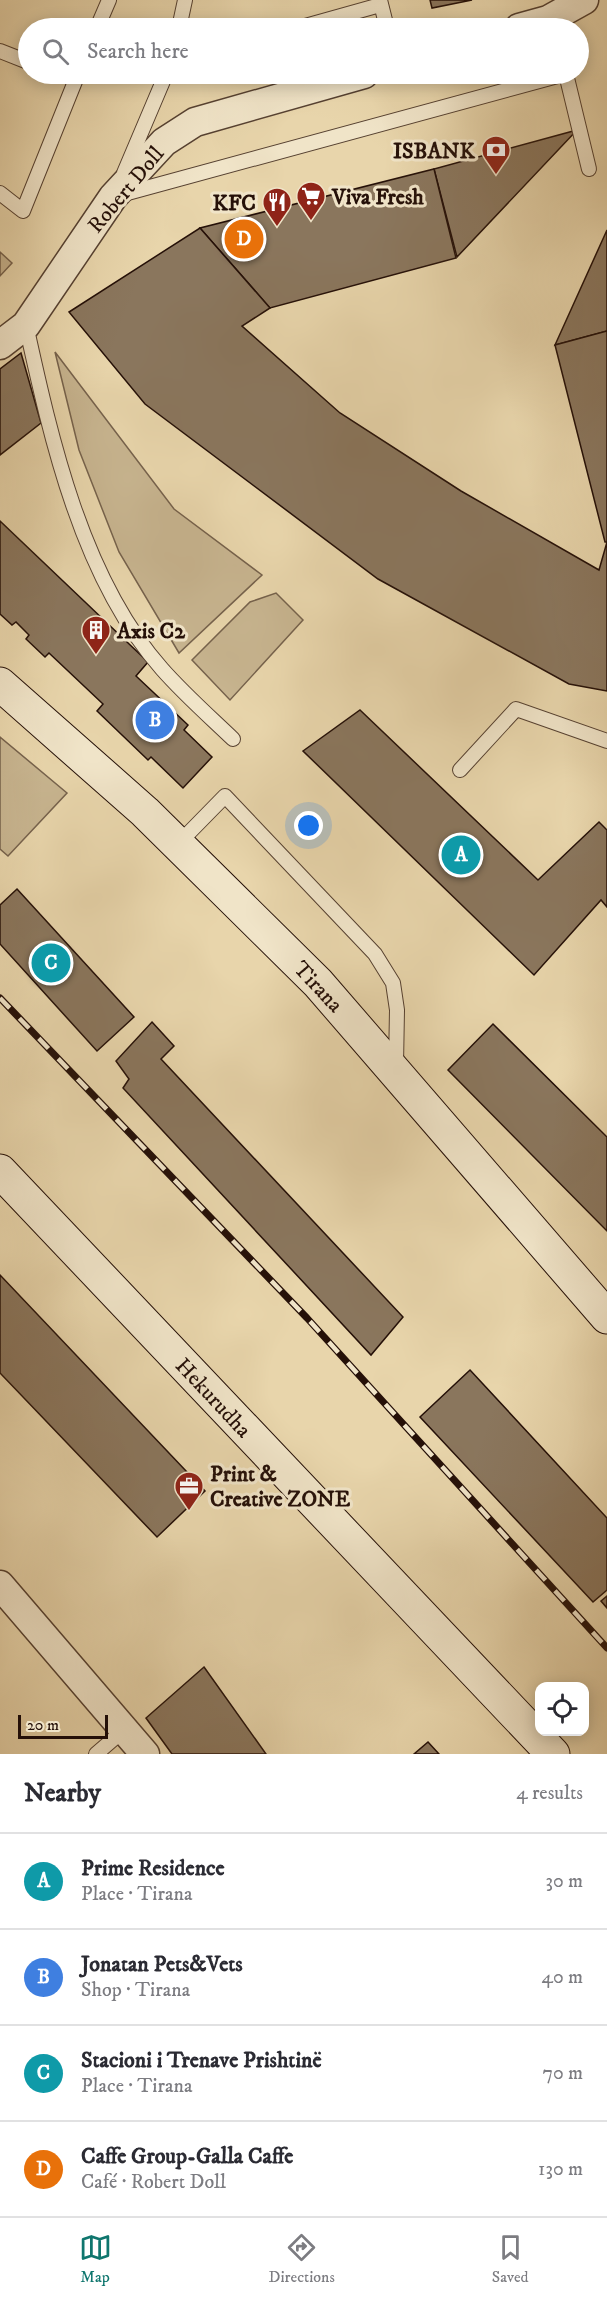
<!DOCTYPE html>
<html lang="en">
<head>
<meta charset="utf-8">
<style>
  :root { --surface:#fff; --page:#f7f7f7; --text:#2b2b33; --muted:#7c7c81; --line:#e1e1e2; --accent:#0f766e }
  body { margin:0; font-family:"IM FELL DW Pica",serif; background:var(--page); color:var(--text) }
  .controls { position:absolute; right:18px; bottom:18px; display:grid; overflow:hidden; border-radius:12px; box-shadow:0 3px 15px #0003 }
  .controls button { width:54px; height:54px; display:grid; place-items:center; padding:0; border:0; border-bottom:2px solid var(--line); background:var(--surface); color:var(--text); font:30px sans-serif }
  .scale { position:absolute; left:18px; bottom:15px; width:90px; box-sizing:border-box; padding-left:6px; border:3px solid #251008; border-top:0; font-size:16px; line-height:21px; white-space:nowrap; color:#251008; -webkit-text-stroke:4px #f0e4c8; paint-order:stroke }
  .you { position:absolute; left:309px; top:826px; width:21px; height:21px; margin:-15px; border:4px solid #fff; border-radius:50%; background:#1a73e8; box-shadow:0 0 0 9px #1a73e833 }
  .badge { display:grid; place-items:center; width:39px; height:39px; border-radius:50%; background:var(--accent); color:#fff; font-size:20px; font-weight:700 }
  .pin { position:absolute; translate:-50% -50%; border:3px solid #fff; box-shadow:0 2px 6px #0006 }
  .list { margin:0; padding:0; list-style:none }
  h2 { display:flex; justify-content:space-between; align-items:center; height:78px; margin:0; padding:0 24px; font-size:26px }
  h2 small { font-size:20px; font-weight:400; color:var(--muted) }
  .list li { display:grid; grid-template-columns:39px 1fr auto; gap:18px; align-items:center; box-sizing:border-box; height:96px; padding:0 24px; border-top:2px solid var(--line) }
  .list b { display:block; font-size:22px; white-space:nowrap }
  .list p { margin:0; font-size:20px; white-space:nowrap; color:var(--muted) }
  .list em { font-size:20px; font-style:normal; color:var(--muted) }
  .icon { flex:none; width:33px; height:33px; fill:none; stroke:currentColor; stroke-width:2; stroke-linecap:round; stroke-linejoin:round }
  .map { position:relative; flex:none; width:607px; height:1754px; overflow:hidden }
  .search { position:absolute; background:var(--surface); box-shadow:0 3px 15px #0003; left:18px; right:18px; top:18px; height:66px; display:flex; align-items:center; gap:15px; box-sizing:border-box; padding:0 21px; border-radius:33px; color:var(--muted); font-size:22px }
  .sheet { height:462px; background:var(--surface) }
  nav { display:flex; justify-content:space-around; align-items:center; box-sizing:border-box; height:84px; border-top:2px solid var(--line); background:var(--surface); font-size:16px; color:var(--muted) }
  nav a { display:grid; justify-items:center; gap:3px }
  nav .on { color:var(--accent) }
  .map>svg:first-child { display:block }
  .green { fill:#c7b48f; stroke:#76624c; stroke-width:1.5 }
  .building { fill:#8a765d; stroke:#251008; stroke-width:1.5 }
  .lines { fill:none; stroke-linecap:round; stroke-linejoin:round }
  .service-casing { stroke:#564131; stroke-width:16 }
  .minor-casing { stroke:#564131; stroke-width:31 }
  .secondary-casing { stroke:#251008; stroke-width:35 }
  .service { stroke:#f0e4c8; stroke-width:14 }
  .minor { stroke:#f0e4c8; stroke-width:28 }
  .secondary { stroke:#f0e4c8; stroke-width:33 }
  .rail-casing { stroke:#251008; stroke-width:7 }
  .rail { stroke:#f0e4c8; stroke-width:4.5; stroke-dasharray:14; stroke-linecap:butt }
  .labels { text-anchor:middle; stroke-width:6; stroke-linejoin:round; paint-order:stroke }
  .poi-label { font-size:22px; font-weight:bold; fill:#251008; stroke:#f0e4c8; text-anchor:start }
  .street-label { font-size:22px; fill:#251008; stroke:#f0e4c8 }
</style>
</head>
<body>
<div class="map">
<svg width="607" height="1754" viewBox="0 0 607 1754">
  <rect width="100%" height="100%" fill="#e8d5ab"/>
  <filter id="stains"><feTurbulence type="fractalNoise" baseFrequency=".00333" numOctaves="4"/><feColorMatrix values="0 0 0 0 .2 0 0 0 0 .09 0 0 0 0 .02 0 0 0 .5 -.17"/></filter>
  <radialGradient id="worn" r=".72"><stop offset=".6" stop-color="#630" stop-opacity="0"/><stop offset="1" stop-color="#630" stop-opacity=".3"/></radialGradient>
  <!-- green -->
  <g class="green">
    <path d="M0,252l12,11 -12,13z"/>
    <path d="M55,352l119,157 88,66 -83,78 -60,-101 -40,-102z"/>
    <path d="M276,593l27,27 -73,80 -38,-40 58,-58z"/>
    <path d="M0,737l67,56 -59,63 -8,-7z"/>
  </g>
  <!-- building -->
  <g class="building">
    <path d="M430,0h42l-40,8z"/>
    <path d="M577,130l-120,127 -23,-88z"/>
    <path d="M434,169l22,89 -186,50 -70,-80z"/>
    <path d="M200,228l70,80 -28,18 98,87 121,78 138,79 8,-28v149l-38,-7 -191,-105 -233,-175 -76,-92z"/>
    <path d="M607,230v101l-52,14z"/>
    <path d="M607,331v211h-2l-50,-197z"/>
    <path d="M21,353l20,70 -41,32v-86z"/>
    <path d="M0,521l148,141 -12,14 52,49 -4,5 28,27 -29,31 -32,-31 -3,3 -51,-49 6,-7 -54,-51 -4,4 -19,-18 3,-4 -13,-13 -4,3 -12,-11z"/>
    <path d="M360,710l178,170 61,-58 8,8v77l-6,-7 -67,75 -231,-224z"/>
    <path d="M17,889l117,128 -37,34 -97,-107v-39z"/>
    <path d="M152,1022l22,24 -13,13 242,258 -32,38 -248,-267 6,-9 -13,-18z"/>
    <path d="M493,1024l114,113v94l-159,-161z"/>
    <path d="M0,1275l205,216 -48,46 -157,-164z"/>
    <path d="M470,1370l137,148v72l-14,12 -173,-185z"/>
    <path d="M607,1596v12l-6,-7z"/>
    <path d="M204,1667l62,87h-94l-26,-36z"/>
    <path d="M428,1742l11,12h-25z"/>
  </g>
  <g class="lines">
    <!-- service casing -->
    <g class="service-casing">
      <g id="service">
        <path d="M380,0l7,28"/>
        <path d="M97,28l12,-28"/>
        <path d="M179,28l6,-28"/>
        <path d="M298,28l82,-23"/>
        <path d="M0,51l28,11"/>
        <path d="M60,74l16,5 2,-5"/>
        <path d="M566,74l23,95"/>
        <path d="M124,173l42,-99"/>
        <path d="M0,193l23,18 53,-132"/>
        <path d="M124,194l441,-120"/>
        <path d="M26,325c25,114 56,254 136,344 22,25 47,47 71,70"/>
        <path d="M460,770l56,-61 91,32"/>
        <path d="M178,844l47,-48 150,158 18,29 4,27 -1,55"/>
        <path d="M96,1754l29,-25"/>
      </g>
    </g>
    <!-- minor casing -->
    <g class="minor-casing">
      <g id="minor">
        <path d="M519,28l29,-8 36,-20"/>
        <path d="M0,345l26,-20 87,-128 51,-55 31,-20 169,-48"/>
        <path d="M0,1585l145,169"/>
      </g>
    </g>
    <!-- secondary casing -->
    <g class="secondary-casing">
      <g id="secondary">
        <path d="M0,684l145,128 173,171 289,334"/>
        <path d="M0,1171l553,583"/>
      </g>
    </g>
    <!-- service -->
    <use href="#service" class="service"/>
    <!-- minor -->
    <use href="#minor" class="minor"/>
    <!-- secondary -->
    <use href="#secondary" class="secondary"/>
    <!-- rail casing -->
    <g class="rail-casing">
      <path id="rail" d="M0,998l307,320 300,330"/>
    </g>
    <!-- rail -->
    <use href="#rail" class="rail"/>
  </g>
  <!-- icons -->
  <defs>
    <g id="bank-pin" transform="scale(1.5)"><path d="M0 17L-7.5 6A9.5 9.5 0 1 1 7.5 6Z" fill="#8f2418" stroke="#f0e4c8"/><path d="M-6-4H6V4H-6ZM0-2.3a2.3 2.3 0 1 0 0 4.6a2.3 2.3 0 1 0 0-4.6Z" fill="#fff"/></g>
    <g id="supermarket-pin" transform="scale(1.5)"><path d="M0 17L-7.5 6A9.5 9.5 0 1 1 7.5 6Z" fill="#8f2418" stroke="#f0e4c8"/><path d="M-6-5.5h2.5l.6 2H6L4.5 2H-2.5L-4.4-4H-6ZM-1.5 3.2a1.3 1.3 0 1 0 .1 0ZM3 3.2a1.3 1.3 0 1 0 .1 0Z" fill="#fff"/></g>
    <g id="restaurant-pin" transform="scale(1.5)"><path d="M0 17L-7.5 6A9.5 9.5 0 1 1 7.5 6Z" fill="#8f2418" stroke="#f0e4c8"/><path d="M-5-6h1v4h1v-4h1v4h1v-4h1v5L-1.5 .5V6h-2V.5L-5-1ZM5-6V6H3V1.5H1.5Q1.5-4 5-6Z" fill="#fff"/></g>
    <g id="building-pin" transform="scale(1.5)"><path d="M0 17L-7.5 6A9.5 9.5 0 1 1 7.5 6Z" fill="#8f2418" stroke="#f0e4c8"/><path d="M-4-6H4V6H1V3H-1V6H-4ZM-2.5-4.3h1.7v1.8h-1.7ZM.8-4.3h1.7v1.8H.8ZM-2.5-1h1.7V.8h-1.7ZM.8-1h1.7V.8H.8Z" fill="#fff"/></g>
    <g id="office-pin" transform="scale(1.5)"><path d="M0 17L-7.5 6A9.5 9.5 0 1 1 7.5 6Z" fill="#8f2418" stroke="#f0e4c8"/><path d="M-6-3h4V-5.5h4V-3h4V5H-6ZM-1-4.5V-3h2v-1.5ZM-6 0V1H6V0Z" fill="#fff"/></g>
  </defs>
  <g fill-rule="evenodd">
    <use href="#bank-pin" x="496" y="150"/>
    <use href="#supermarket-pin" x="311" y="196"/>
    <use href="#restaurant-pin" x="277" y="202"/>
    <use href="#building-pin" x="96" y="630"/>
    <use href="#office-pin" x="189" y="1486"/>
  </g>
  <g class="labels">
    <!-- poi labels -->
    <g class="poi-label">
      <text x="475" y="158" text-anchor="end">ISBANK</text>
      <text x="332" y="204">Viva Fresh</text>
      <text x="256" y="210" text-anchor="end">KFC</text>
      <text x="117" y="638">Axis C2</text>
      <text x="210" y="1481">Print &amp;<tspan x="210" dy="25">Creative ZONE</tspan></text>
    </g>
    <!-- street labels -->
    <g class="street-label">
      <text transform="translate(125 189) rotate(-50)" y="8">Robert Doll</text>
      <text transform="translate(319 986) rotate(47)" y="8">Tirana</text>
      <text transform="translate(214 1397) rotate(47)" y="8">Hekurudha</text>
    </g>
  </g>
  <rect width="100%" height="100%" filter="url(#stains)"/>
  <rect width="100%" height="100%" fill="url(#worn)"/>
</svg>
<div class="controls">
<button><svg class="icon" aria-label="locate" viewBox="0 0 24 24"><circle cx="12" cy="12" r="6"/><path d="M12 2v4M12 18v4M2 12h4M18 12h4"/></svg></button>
</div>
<div class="scale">20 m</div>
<div class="you"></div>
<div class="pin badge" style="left:461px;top:855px;background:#0f9aa8">A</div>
<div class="pin badge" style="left:155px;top:720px;background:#3f7fe0">B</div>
<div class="pin badge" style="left:51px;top:963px;background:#0f9aa8">C</div>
<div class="pin badge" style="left:244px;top:239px;background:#e8710a">D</div>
<div class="search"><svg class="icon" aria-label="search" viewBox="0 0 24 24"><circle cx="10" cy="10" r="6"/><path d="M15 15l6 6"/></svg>Search here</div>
</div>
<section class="sheet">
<h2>Nearby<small>4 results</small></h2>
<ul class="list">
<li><span class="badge" style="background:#0f9aa8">A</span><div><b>Prime Residence</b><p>Place · Tirana</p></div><em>30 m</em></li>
<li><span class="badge" style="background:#3f7fe0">B</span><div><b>Jonatan Pets&amp;Vets</b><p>Shop · Tirana</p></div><em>40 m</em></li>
<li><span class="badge" style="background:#0f9aa8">C</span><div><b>Stacioni i Trenave Prishtinë</b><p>Place · Tirana</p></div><em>70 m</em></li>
<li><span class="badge" style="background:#e8710a">D</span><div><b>Caffe Group-Galla Caffe</b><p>Café · Robert Doll</p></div><em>130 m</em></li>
</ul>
</section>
<nav>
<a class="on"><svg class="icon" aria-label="map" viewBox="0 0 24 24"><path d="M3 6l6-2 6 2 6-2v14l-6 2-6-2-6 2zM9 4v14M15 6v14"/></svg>Map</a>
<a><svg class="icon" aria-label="directions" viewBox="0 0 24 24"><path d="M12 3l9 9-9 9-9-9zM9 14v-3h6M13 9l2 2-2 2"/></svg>Directions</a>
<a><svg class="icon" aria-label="saved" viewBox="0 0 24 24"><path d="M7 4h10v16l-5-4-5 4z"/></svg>Saved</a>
</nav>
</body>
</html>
